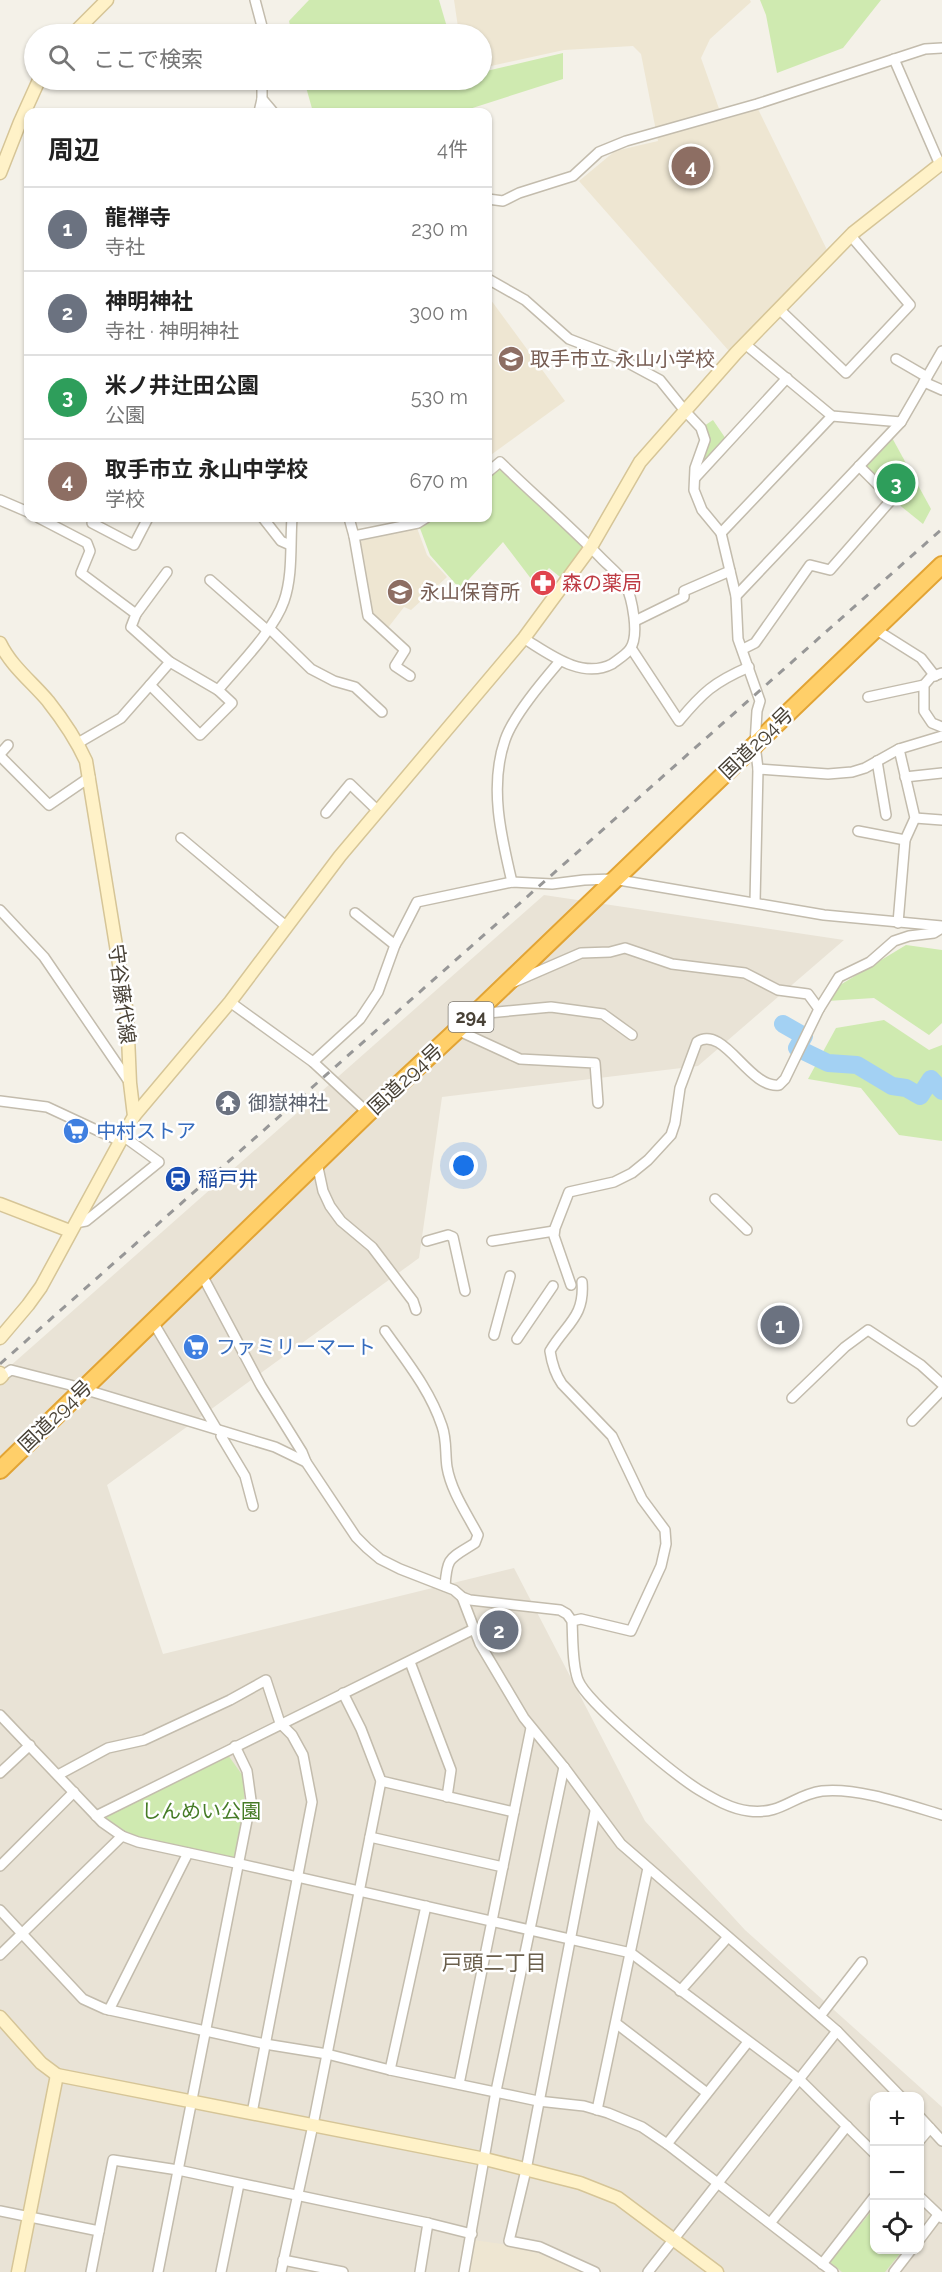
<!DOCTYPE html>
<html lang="ja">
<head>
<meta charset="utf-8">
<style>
  :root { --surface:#fff; --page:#f6f6f6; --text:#222; --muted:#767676; --line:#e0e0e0; --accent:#0f766e }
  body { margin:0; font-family:Raleway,"Noto Sans JP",sans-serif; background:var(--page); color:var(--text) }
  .controls { position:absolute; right:18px; bottom:18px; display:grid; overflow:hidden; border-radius:12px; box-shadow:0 2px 4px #0004 }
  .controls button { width:54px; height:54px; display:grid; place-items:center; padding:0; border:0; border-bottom:2px solid var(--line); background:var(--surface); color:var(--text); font:30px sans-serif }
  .you { position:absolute; left:464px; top:1166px; width:21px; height:21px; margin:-15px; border:4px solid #fff; border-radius:50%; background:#1a73e8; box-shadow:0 0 0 9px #1a73e833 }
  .badge { display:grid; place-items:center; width:39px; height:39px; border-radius:50%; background:var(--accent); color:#fff; font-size:20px; font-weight:700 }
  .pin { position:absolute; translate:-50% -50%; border:3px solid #fff; box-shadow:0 2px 6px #0006 }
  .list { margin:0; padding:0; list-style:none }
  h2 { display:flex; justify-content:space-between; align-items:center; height:78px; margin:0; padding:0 24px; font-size:26px }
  h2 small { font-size:20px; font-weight:400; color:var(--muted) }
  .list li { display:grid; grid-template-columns:39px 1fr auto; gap:18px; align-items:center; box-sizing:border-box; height:84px; padding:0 24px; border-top:2px solid var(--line) }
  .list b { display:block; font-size:22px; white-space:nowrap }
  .list p { margin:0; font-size:20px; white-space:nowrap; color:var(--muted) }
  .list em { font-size:20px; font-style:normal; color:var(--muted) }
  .icon { flex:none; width:33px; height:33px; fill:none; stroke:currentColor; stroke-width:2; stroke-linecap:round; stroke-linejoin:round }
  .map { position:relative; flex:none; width:942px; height:2272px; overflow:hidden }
  .search { position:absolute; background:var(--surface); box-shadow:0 2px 4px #0004; left:24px; top:24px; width:468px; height:66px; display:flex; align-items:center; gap:15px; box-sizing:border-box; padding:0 21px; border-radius:33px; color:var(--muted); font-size:22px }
  .panel { position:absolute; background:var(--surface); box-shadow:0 2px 4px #0004; left:24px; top:108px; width:468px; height:414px; border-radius:12px }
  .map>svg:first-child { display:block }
  .residential { fill:#e9e3d6; fill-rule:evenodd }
  .education { fill:#eee6d2 }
  .green { fill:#cfeab0 }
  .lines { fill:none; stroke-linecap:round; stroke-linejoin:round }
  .river { stroke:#a3d1f3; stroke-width:18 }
  .street-casing { stroke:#c3bcad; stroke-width:12 }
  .secondary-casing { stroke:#d6c597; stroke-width:15 }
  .highway-casing { stroke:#e2a435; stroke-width:20 }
  .street { stroke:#fff; stroke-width:9 }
  .secondary { stroke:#fff2c8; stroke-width:12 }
  .highway { stroke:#ffcf69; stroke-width:16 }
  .rail { stroke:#979797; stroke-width:3; stroke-dasharray:8 8; stroke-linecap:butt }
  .labels { text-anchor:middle; stroke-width:5; stroke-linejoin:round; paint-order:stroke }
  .shield { fill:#fff; stroke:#7f7a72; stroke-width:1.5 }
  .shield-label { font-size:18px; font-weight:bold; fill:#484136 }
  .education-label { font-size:20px; fill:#785e54; stroke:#fff; text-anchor:start }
  .health-label { font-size:20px; fill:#be3a42; stroke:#fff; text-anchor:start }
  .street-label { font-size:20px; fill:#484136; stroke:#fff }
  .worship-label { font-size:20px; fill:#5b616d; stroke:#fff; text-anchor:start }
  .shop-label { font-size:20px; fill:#366cbe; stroke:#fff; text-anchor:start }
  .transit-label { font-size:20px; fill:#164399; stroke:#fff; text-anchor:start }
  .park-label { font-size:20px; fill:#467c27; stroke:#fff }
  .neighbourhood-label { font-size:21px; fill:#6b604d; stroke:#fff }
</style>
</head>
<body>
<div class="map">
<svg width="942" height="2272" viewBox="0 0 942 2272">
  <rect width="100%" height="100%" fill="#f4f1e8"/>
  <!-- residential -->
  <path class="residential" d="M544,895l300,45 -146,126 -256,31 -23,161 -312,227 56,169 351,-86 131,253 100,109 197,177v165h-942v-897zM874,2096h46v154h-46z"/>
  <!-- education -->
  <g class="education">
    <path d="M454,0h296l1,2 -41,37 -9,19 22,62 35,-11 70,143 -99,99 -150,-170 36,-30 43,-10 -17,-87 -8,-8 -69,4 -82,18v-34h-23z"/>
    <path d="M488,296l77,105 -77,56z"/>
    <path d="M417,528l10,27 20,22 -36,33 -7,-3 -17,22 -15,-14 -12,-74z"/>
    <path d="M474,2240l47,7 53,18 12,7h-117z"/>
  </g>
  <!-- green -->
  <g class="green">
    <path d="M309,0h130l10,34h-157l-3,-13z"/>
    <path d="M760,0h121l-38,48 -66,25 -11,-58z"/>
    <path d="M563,53v26l-103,33h-147l-9,-32h178v-8z"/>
    <path d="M713,420l15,22 -33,36 10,-38 -4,-12z"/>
    <path d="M890,434l41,75 -8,15 -31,-25 -33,-33z"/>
    <path d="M500,462l91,85 -26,34 -16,-13 -14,16 -32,-42 -43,47 -30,-34 -12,-32 8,-5h62v-46z"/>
    <path d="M906,945l36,5v73l-13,12 -55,-37 -62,4z"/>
    <path d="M884,1020l45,30 13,-5v96l-43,-6 -38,-47 -53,-9 28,-51z"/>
    <path d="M225,1751l18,25 2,33 -5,55 -102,-22 -42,-26z"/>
    <path d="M874,2208v42h29l-18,22h-43l-12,-10z"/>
  </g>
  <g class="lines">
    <!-- river -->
    <path class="river" d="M783,1024l21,12 -7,12 31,15 29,2 35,21 14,2 14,8 11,-17 11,12"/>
    <!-- street casing -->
    <g class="street-casing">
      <g id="street">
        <path d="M255,0l9,34"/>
        <path d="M894,59l46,106"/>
        <path d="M262,80v19l11,13"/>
        <path d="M259,112l3,-13"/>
        <path d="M488,199l15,2 16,-8 54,-17 26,-24 27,-11 131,-37 168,-55 17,-1"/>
        <path d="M488,279l37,21 44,39 52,20 39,21 25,31 16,17 4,12 -10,28 -1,22 8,20 19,23 15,63 2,43 22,62 -3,10 -2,33 3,25 -3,133"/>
        <path d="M779,309l67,64 64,-68 -59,-69"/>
        <path d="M745,344l87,72 69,6 41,-71"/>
        <path d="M896,359l31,18"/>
        <path d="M924,382l18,8"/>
        <path d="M488,472l12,-10c34,33 70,64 103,98 7,7 17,15 22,23 7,15 15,52 5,66 -4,6 -13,11 -18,15 -29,15 -60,-8 -84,-23"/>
        <path d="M695,478l92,-100"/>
        <path d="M0,500l28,12"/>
        <path d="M39,518l48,25 3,8 -9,22 55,41 -5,13 39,35 -20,23"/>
        <path d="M263,518l18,23 9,4"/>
        <path d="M349,518l5,18 64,-13 8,-5"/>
        <path d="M92,523l42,22 14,-27"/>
        <path d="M721,533l111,-117"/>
        <path d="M354,536l14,80 37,34 -10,16 15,10"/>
        <path d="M210,580l58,51"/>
        <path d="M736,596l165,-174"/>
        <path d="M136,614l31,-42"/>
        <path d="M635,621l49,-24v-6l46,-20"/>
        <path d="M270,629l41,40 23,12 21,6 27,25"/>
        <path d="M875,629l46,29 14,18"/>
        <path d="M631,648l48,73c23,-28 35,-39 70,-54"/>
        <path d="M743,649l12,-6 55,-78 20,5 62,-71 -33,-33"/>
        <path d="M170,662l48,28"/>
        <path d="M942,673l-11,4 -7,8v26l8,12 10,4"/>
        <path d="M868,697l56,-12"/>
        <path d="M78,743l43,-25 29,-33 50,50 32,-32 -14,-13c21,-25 56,-60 66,-89 9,-26 6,-56 8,-83"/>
        <path d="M0,754l8,-9"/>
        <path d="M0,756l49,49 41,-28"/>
        <path d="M877,761l9,54"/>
        <path d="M758,769l70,5 24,-2 13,-4 34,-19 43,-13"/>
        <path d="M905,777l37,-4"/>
        <path d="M326,813l24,-29 28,27"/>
        <path d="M915,818l27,2"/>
        <path d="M858,831l47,9"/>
        <path d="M181,838l106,89"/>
        <path d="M512,882c-11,-46 -23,-96 -7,-142 8,-24 38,-59 55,-79"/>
        <path d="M0,910l44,47 86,126"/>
        <path d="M355,913l40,32"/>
        <path d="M898,923l7,-83 10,-22 -16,-69"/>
        <path d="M514,982l67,-29 29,-1 15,-4 47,16 73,9 33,17 30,4 11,15"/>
        <path d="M230,1002l83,60 55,51"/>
        <path d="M477,1014l74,-7 52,7 29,21"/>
        <path d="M457,1030l63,29 75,4 3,40"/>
        <path d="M313,1062l47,-43 18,-27 17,-47 22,-43 95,-20 40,2 32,-4 29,-1 211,36 118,11"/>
        <path d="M0,1101l47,6 73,34"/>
        <path d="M317,1163l6,28 7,15 11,15 31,26 41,54 3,9"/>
        <path d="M715,1199l32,31"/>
        <path d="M75,1223l11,-2 73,-59 -36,-26"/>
        <path d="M427,1241l21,-6 5,2 12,54"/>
        <path d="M492,1241l62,-10"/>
        <path d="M202,1275l59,111 41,66 4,10 50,75 11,11 13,11 20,10 54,21 8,7 8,3 90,10 7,4 5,7c1,18 0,42 6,59 9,23 97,95 121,110 15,9 32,19 50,21 33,4 44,-16 73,-20 35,-4 86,14 120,24"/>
        <path d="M571,1285l-17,-49 1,-8 14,-36 45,-10 18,-9 16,-13 23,-25 4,-12 5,-35 17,-46c27,-18 52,47 82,43l6,-6 34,-70 20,-32 31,-15 24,-21 15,-5 25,-3 8,-5"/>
        <path d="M153,1322l63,106"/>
        <path d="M385,1331c22,31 45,59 57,95 5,14 3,28 5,41 4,24 20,47 31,68l-3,8c-25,16 -28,13 -30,43"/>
        <path d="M494,1335l16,-59"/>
        <path d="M517,1339l36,-53"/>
        <path d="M2,1376l9,-6 59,15 205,62 31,15"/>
        <path d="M792,1398l53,-51 23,-17 53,35 21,19"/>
        <path d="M912,1421l30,-31"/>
        <path d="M221,1436l24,40 8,30"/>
        <path d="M462,1597l18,47 44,74 40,49 57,77 216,187 63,65"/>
        <path d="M572,1621l9,-2 50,12 30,-65 5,-22 -1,-14 -23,-31 -30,-63 -50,-52c-7,-10 -10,-20 -12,-33 16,-27 35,-34 32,-69"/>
        <path d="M410,1662l41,108 -4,27"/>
        <path d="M0,1715l102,107 20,14 16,6 102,22 391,89 168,126 75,74"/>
        <path d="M0,1773l30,-28"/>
        <path d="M58,1775l50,-27 36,-8 86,-40 36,-20 14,43 12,12 11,20 9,47 -60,311"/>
        <path d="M381,1781l133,31"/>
        <path d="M96,1816l378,-187"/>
        <path d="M370,1837l133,30"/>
        <path d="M0,1866l74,-74"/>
        <path d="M0,1910l83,89 22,10 160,35 62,10 63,16 148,31 46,5 24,7 34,14 25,17 166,128"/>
        <path d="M0,1955l122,-119"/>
        <path d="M680,1991l48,-54"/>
        <path d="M109,2010l79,-157"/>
        <path d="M820,2016l42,-54"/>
        <path d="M617,2024l90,69"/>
        <path d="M390,2070l36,-164"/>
        <path d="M459,2084l72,-356"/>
        <path d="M597,2110l51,-242"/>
        <path d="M920,2117l22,24"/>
        <path d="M920,2140l10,-12"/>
        <path d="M667,2144l81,-102"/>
        <path d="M920,2197l22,21"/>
        <path d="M0,2211l99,20"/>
        <path d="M771,2222l76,-96"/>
        <path d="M428,2223l44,11"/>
        <path d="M920,2239l18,-24"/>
        <path d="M283,2260l60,12"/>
        <path d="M822,2264l52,-67"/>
        <path d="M91,2272l22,-112 65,10 250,53 -8,49"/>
        <path d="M158,2272l93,-472 -4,-29 -12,-25"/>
        <path d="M221,2272l18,-88"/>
        <path d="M281,2272l32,-147 68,-344 -20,-52 -18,-36"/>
        <path d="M464,2272l32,-181 68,-324"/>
        <path d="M595,2272l-55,-25 -31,-6 17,-71 69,-359"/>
        <path d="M648,2272l189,-241"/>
        <path d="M894,2272l17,-22"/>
      </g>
    </g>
    <!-- secondary casing -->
    <g class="secondary-casing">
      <g id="secondary">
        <path d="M73,34l34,-34"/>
        <path d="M0,173l20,-51 19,-42"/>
        <path d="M0,643c11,23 32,39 48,58 15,19 28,38 38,60l41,252 3,70 4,33 -93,171 -13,18 -28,33"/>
        <path d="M134,1116l96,-114 110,-146 184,-218 67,-91 49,-85 96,-109 117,-120 89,-70"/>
        <path d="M0,1204l70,27"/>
        <path d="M0,1373l2,3 -2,2"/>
        <path d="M0,2017l41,46 16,12 428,84 95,24 38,15 99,74"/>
        <path d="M18,2272l39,-197"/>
      </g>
    </g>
    <!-- highway casing -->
    <g class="highway-casing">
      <path id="highway" d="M0,1470l368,-357 114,-106 460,-442"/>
    </g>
    <!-- street -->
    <use href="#street" class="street"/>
    <!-- secondary -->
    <use href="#secondary" class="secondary"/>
    <!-- highway -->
    <use href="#highway" class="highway"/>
    <!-- rail -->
    <path class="rail" d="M0,1364l942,-835"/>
  </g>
  <!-- icons -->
  <defs>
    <g id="school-disc" transform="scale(1.35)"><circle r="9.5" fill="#8d6e63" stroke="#fff"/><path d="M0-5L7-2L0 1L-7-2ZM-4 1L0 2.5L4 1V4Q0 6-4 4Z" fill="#fff"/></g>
    <g id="pharmacy-disc" transform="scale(1.35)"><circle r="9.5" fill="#e0444e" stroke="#fff"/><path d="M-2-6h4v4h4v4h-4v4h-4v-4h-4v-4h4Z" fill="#fff"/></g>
    <g id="temple-disc" transform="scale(1.35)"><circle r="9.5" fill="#6b7280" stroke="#fff"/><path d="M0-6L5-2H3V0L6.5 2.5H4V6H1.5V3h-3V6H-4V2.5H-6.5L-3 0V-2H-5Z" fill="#fff"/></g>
    <g id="supermarket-disc" transform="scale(1.35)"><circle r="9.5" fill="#3f7fe0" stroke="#fff"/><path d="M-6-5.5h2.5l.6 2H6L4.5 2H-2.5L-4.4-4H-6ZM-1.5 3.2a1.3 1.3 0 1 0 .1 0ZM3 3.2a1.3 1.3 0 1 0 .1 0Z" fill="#fff"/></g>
    <g id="station-disc" transform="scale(1.35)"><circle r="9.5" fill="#1a4fb4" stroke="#fff"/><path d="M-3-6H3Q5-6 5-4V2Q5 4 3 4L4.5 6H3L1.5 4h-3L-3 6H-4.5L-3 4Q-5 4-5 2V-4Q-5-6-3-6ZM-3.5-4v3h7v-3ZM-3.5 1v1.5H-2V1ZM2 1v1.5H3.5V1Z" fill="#fff"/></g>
  </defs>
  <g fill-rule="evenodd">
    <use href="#school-disc" x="511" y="359"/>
    <use href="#pharmacy-disc" x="543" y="583"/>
    <use href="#school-disc" x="400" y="592"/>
    <use href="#temple-disc" x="228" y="1103"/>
    <use href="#supermarket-disc" x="76" y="1131"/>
    <use href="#station-disc" x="178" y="1179"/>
    <use href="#supermarket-disc" x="196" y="1347"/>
  </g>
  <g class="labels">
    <!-- shield labels -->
    <rect class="shield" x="448.5" y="1002" width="45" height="30" rx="4.5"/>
    <g class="shield-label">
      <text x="471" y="1023">294</text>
    </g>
    <!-- education labels -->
    <g class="education-label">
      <text x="530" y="366">取手市立 永山小学校</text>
      <text x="420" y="599">永山保育所</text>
    </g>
    <!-- health labels -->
    <g class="health-label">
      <text x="562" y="590">森の薬局</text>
    </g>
    <!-- street labels -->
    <g class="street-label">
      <text transform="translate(756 743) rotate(-44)" y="7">国道294号</text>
      <text transform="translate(122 994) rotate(83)" y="7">守谷藤代線</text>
      <text transform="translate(405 1079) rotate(-43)" y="7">国道294号</text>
      <text transform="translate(55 1416) rotate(-44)" y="7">国道294号</text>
    </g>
    <!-- worship labels -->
    <g class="worship-label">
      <text x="248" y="1110">御嶽神社</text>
    </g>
    <!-- shop labels -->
    <g class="shop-label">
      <text x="96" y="1138">中村ストア</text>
      <text x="216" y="1354">ファミリーマート</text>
    </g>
    <!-- transit labels -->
    <g class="transit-label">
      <text x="198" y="1186">稲戸井</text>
    </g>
    <!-- park labels -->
    <g class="park-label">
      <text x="201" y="1818">しんめい公園</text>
    </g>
    <!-- neighbourhood labels -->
    <g class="neighbourhood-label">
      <text x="494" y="1970">戸頭二丁目</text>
    </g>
  </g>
</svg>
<div class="controls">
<button>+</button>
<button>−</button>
<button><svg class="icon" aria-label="locate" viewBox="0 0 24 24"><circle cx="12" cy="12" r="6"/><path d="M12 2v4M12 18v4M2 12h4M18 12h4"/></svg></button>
</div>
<div class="you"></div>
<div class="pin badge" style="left:780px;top:1325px;background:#6b7280">1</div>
<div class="pin badge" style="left:499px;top:1630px;background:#6b7280">2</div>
<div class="pin badge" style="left:896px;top:483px;background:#2e9e5b">3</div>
<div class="pin badge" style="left:691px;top:166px;background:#8d6e63">4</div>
<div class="search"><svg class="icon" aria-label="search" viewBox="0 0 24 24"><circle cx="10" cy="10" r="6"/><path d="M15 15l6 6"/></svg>ここで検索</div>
<section class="panel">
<h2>周辺<small>4件</small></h2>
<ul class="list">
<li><span class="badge" style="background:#6b7280">1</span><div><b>龍禅寺</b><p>寺社</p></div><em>230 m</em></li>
<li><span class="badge" style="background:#6b7280">2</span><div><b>神明神社</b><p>寺社 · 神明神社</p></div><em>300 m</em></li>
<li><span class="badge" style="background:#2e9e5b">3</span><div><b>米ノ井辻田公園</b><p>公園</p></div><em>530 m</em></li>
<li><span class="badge" style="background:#8d6e63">4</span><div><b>取手市立 永山中学校</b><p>学校</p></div><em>670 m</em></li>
</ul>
</section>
</div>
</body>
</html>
